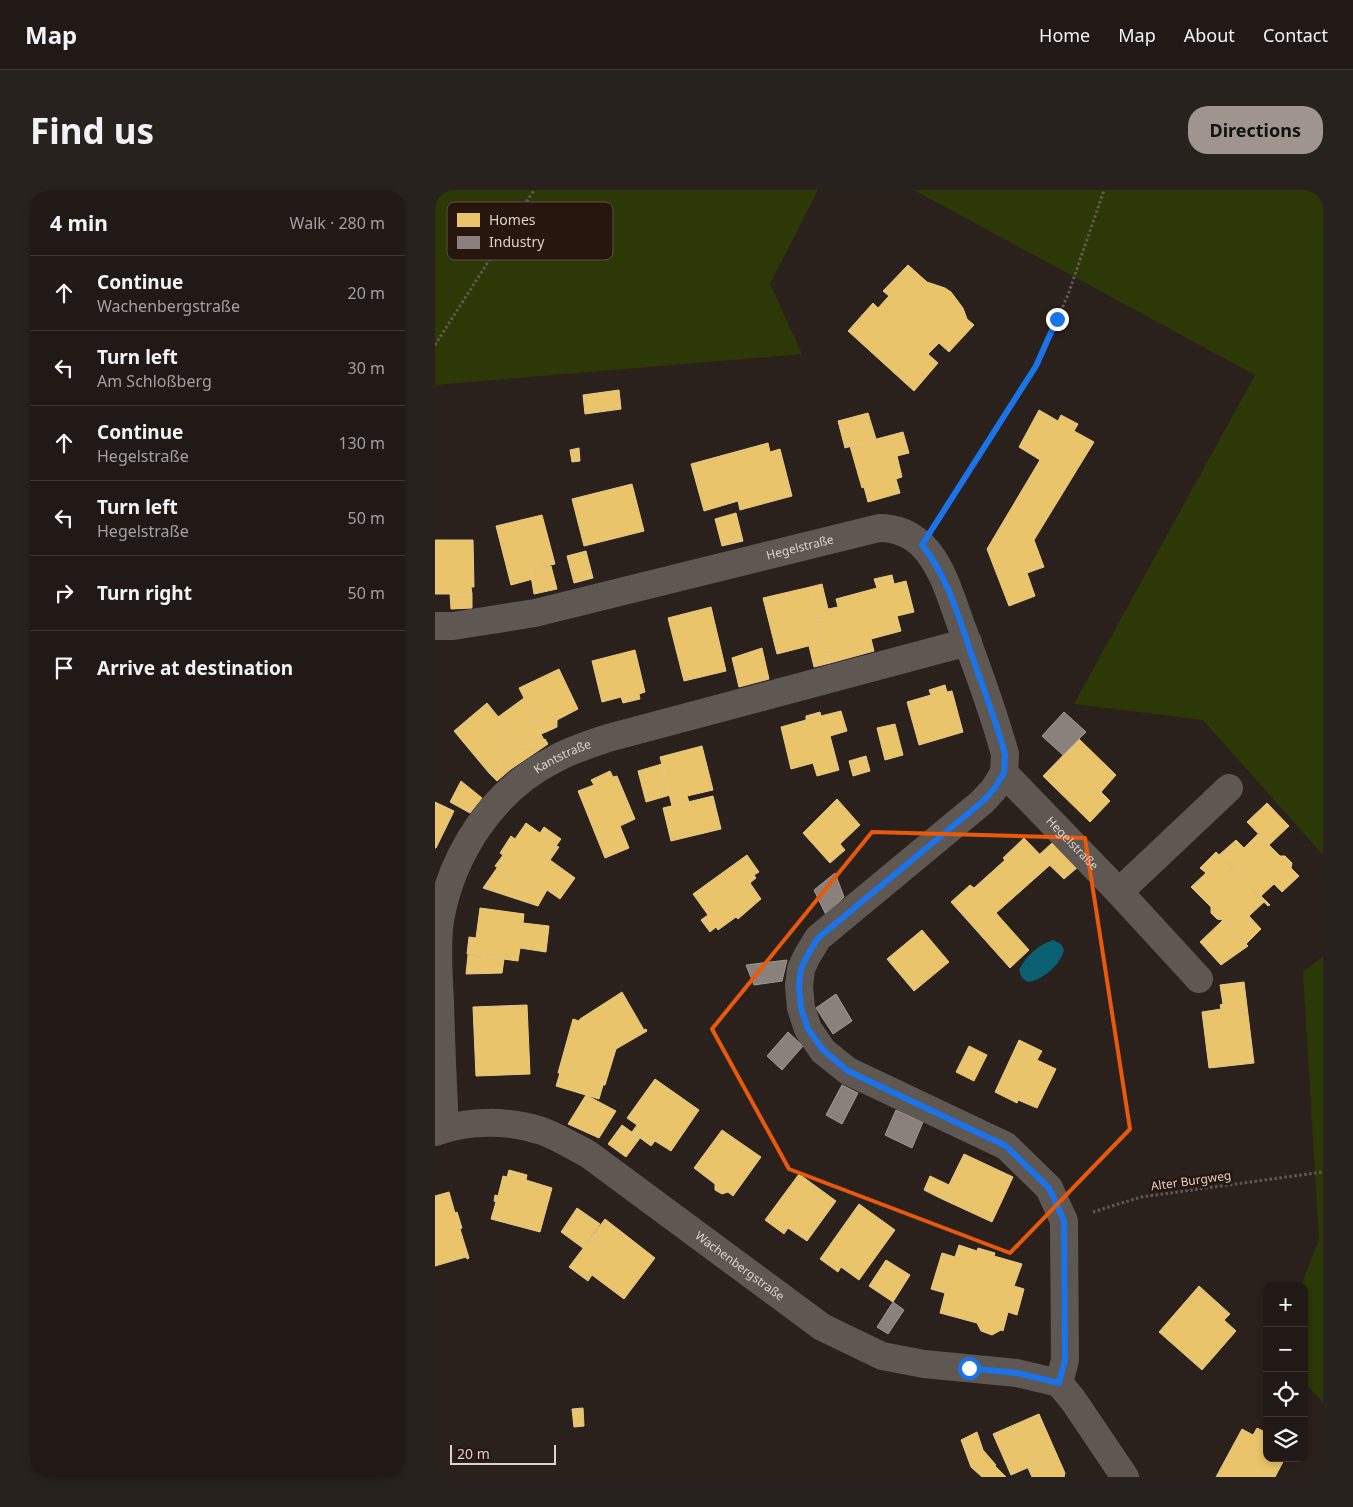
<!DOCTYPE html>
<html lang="en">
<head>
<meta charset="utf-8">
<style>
  :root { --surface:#201915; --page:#28221e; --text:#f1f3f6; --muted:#a2a0a0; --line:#3d3834; --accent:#9f948e }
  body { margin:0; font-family:"Noto Sans",sans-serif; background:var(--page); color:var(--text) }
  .controls { position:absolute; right:15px; bottom:15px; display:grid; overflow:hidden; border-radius:10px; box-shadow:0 2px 8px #0003 }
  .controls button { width:45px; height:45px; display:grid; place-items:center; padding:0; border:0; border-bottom:1px solid var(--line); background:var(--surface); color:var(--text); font:25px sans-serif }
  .scale { position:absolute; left:15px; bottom:12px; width:106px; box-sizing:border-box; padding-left:5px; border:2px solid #ded2cc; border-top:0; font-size:14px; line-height:18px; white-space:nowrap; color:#ded2cc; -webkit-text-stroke:4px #27160d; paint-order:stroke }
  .stop { position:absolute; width:15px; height:15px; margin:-11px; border:4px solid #1a73e8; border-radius:50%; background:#fff }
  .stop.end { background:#1a73e8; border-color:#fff; box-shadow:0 1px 5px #0008 }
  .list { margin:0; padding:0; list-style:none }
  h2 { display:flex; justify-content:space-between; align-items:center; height:65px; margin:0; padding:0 20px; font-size:21px }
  h2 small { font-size:16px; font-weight:400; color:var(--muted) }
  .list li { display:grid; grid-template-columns:32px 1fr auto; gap:15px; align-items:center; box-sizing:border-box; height:75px; padding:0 20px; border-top:1px solid var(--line) }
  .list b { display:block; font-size:19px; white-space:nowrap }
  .list p { margin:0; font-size:16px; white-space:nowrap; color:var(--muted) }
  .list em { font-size:16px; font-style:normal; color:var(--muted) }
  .icon { flex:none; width:28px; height:28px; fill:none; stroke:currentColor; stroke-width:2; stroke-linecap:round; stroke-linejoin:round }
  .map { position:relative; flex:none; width:888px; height:1287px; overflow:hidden; border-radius:20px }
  header { display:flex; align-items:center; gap:30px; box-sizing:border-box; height:70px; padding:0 25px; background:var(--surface); border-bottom:1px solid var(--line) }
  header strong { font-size:24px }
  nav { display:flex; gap:28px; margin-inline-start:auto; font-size:18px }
  .intro { display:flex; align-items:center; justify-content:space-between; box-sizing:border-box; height:120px; padding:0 30px }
  h1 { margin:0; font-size:35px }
  .button { padding:12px 22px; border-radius:20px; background:var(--accent); color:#111; font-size:18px; font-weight:700 }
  main { display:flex; gap:30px; padding:0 30px }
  aside { flex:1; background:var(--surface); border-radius:20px; box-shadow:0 2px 8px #0003 }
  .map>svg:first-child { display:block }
  .green { fill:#2c3806 }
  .water { fill:#0a6070 }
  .homes { fill:#e9c46a; stroke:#e6c887 }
  .industry { fill:#8a817c; stroke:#a39994 }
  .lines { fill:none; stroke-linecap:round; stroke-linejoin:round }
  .path { stroke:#605854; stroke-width:3; stroke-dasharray:2.5 2.5; stroke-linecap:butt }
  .street { stroke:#5f5752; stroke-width:28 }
  .route { stroke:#1a73e8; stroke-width:6 }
  .marked { fill:none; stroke:#e8590c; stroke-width:4; stroke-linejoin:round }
  .labels { text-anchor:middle; stroke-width:5; stroke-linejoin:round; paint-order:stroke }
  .street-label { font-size:12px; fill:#ded2cc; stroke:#27160d }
  .key { fill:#27160d; stroke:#5e4e46; stroke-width:1 }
  .key-label { font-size:14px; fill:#ded2cc }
</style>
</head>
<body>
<header>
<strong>Map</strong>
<nav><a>Home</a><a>Map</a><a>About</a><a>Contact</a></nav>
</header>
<div class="intro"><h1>Find us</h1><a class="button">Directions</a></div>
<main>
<aside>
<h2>4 min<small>Walk · 280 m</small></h2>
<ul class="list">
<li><svg class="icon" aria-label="ahead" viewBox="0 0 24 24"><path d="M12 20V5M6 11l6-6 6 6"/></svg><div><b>Continue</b><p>Wachenbergstraße</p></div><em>20 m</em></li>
<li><svg class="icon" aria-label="left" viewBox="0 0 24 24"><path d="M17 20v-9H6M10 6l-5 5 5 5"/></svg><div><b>Turn left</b><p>Am Schloßberg</p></div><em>30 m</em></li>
<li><svg class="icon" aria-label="ahead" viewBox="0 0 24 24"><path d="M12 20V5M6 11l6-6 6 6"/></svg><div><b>Continue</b><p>Hegelstraße</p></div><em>130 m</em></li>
<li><svg class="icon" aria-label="left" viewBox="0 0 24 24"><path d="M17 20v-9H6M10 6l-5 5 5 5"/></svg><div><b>Turn left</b><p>Hegelstraße</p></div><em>50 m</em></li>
<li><svg class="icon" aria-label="right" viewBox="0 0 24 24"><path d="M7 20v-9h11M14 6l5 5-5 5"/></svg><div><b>Turn right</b></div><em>50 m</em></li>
<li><svg class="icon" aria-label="arrive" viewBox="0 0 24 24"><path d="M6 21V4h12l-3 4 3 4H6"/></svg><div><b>Arrive at destination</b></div></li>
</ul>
</aside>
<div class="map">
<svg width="888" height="1287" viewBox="0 0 888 1287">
  <rect width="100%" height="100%" fill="#2b211c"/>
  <!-- green -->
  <g class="green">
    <path d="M0,0h383l-48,94 32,70 -367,31z"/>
    <path d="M479,0h409v665l-120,-135 -129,-16 181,-329z"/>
    <path d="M888,766v447l-19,-22v-95h-3l18,-47 -16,-267z"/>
  </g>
  <!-- water -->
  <path class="water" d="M618,750l8,4 3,6c-4,15 -21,30 -36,32l-6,-4 -3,-8c7,-14 19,-25 34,-30z"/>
  <!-- homes -->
  <g class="homes">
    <path d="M473,75l19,17 18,6 6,4 12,16 4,11 7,6 -25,27 -10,-9 -11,11 10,9 -24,28 -66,-60 25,-28 5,5 11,-12 -6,-5z"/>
    <path d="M184,200l2,19 -36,5 -2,-19z"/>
    <path d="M604,220l19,11 3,-6 17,9 -4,7 20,11 -60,98 10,27 -17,6 8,23 -26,10 -22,-57 53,-89 -21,-13z"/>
    <path d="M433,223l8,26 -31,9 -7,-27z"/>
    <path d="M468,242l6,21 -12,3 5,21 -6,2 4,14 -32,9 -4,-15 -2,1 -12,-42z"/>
    <path d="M333,253l2,9 10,-3 12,47 -52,14 -2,-9 -34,10 -13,-47z"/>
    <path d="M144,258l1,13 -8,1 -2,-12z"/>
    <path d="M197,294l12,47 -60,15 -12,-47z"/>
    <path d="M301,323l7,28 -21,5 -7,-27z"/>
    <path d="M107,325l13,49 -25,6 3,9 -22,6 -15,-59z"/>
    <path d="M0,350h38l1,47h-3l1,7h-37z"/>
    <path d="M151,361l7,27 -19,5 -7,-27z"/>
    <path d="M116,376l6,23 -23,5 -4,-24z"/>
    <path d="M457,385l2,9 12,-3 8,31 -17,4 4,15 -30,8 3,12 -44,12 -20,-76 12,-3 6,25 10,-2 -2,-8 41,-11 -3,-9z"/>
    <path d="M375,397l14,55 -47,12 -14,-56z"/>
    <path d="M15,404h22v14l-21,1z"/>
    <path d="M276,417l15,64 -42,10 -16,-63z"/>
    <path d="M389,452l6,21 -16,4 -5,-21z"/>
    <path d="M327,458l7,31 -30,8 -7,-29z"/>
    <path d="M200,460l10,42 -6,2 1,5 -17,4 -2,-6 -19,5 -10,-41z"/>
    <path d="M124,479l19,40 -21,11v7l-11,5 -3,-6 -4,2 -20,-40z"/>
    <path d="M510,495l2,7 5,-1 11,41 -44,13 -12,-43 24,-7 -2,-5z"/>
    <path d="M89,508l15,30 4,-2 3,6 -5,2 3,6 -20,8 -2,-2 -16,13 -4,-5 16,-13 -20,-24z"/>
    <path d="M52,513l31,38 -16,13 4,5 -17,14 -35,-42z"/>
    <path d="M406,521l6,20 -17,5 9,34 -22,6 -4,-13 -22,6 -10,-42 25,-7v-4l14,-4 1,4z"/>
    <path d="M460,534l8,31 -18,5 -8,-32z"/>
    <path d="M110,549l3,5 -37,25 -14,12 -8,-8 33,-27 2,2z"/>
    <path d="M644,549l37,36 -15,17 9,9 -20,21 -47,-46z"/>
    <path d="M267,556l11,44 -26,6 2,6 -17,4 -12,-49z"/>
    <path d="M431,566l4,15 -17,5 -4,-15z"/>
    <path d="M227,574l8,31 -24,7 -8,-31z"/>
    <path d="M175,581l3,6 4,-1 18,43 -15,7 9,22 -24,10 -27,-67 16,-6 -3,-5z"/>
    <path d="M26,591l21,17 -12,15 -20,-11z"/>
    <path d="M278,606l8,33 -50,12 -8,-33z"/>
    <path d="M402,609l23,26 -20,19 5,6 -15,13 -27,-30z"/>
    <path d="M0,612l19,9 -18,37h-1z"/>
    <path d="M832,613l22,23 -20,19 -22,-23z"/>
    <path d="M91,633l14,10 4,-6 17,12 -5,7 3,1 -9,13 25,18 -15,21 -26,-18 -6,8 -33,-23 8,-11 -3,-2 11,-17 4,3z"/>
    <path d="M823,644l22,22h5l7,7 -1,5 8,8 -17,16 -8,-8 -13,12 9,9 -2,1 -49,-51 17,-15 8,8z"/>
    <path d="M589,648l26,27 -54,48 33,37 -19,18 -59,-66 19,-17 4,3 31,-28 -2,-2z"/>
    <path d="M618,652l25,25 -14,12 -25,-24z"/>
    <path d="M781,662l48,50 -15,14 12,13 -15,15 -23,-24 -6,-1 -6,-6v-6l-20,-20 15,-14 -6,-5z"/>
    <path d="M312,665l12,17 -5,3 2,3 -6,5 11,16 -23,20 -2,-2 -18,13 -2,-3 -6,5 -9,-12 7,-5 -15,-21z"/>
    <path d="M62,678l31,21 6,-8 13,9 -9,16 -55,-18z"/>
    <path d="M45,718l44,6 -1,9 26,3 -3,26 -26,-4 -2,13 -51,-7 2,-17 7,1z"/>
    <path d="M788,730l25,26 -27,19 -21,-23z"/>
    <path d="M487,740l27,32 -35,29 -27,-32z"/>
    <path d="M33,765l36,4 -2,14 -36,1z"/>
    <path d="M809,792l10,81 -45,5 -7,-56 19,-3 -1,-4 3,-1 -3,-19z"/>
    <path d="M187,802l22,38 2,-1 1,2 -31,18 -11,36h-2l-4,14 -43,-13 4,-13h-2l15,-54 6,2 1,-2z"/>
    <path d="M92,815l3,69 -54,2 -3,-69z"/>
    <path d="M584,850l23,11 -5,9 19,9 -19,39 -19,-8 -1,3 -22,-11z"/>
    <path d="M534,856l18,9 -13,26 -18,-9z"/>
    <path d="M220,889l44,31 -28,41 -16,-10 -4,5 -19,-14 5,-7 -10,-7z"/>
    <path d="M151,905l30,16 -17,27 -31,-14z"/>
    <path d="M187,935l18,13 -14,19 -18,-13z"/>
    <path d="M287,940l39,27 -28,39 -5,-4 -6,2 -7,-4v-6l-21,-16z"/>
    <path d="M529,964l49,23 -21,45 -50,-23z"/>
    <path d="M74,980l18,5 -1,5 26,8 -12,44 -49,-13 5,-17 -2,-1 1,-6 3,1 5,-20 4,1z"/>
    <path d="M364,984l37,27 -29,40 -19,-13 -4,6 -19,-14z"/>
    <path d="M495,986l19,9 -7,14 -18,-9z"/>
    <path d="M14,1002l6,21 2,-1 5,16 -2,1 9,29 -2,1 -1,-2 -31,9v-70z"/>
    <path d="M424,1014l36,26 -36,50 -18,-13 -3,5 -18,-13z"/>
    <path d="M142,1018l23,16 -17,24 -22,-16z"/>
    <path d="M170,1029l50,39 -31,41 -32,-24 -4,6 -19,-14z"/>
    <path d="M524,1055l18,6 1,-3 17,5 -1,3 28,8 -8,22 10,3 -7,26 -9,-3 -5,19 -2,-1 -9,5 -11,-4 -4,-8 -37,-10 5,-20 -14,-4 11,-36 13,4z"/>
    <path d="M451,1070l24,15 -17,27 -24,-16z"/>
    <path d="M764,1096l31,28 -6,6 12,11 -34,39 -43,-38z"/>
    <path d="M148,1218l1,18 -10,1 -2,-18z"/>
    <path d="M604,1224l18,41 -46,20 -18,-41z"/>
    <path d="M822,1238l10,5v25h18l-10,19h-59l26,-48 11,6z"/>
    <path d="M542,1242l6,18 13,15 -1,1 11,11h-24l-11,-10 -10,-27z"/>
    <path d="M622,1265l8,18 -1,4h-32l-4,-9z"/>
  </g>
  <!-- industry -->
  <g class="industry">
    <path d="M629,522l22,20 -23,23 -21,-19z"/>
    <path d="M400,683l9,24 -18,18 -12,-25z"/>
    <path d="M352,770l-5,21 -28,4 -8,-20z"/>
    <path d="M401,804l16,27 -19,13 -17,-26z"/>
    <path d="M353,842l15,14 -21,24 -15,-14z"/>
    <path d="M407,895l16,8 -16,31 -16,-9z"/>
    <path d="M461,920l27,12 -11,26 -27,-13z"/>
    <path d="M458,1112l11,8 -16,24 -11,-7z"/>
  </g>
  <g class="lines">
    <!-- path -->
    <g class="path">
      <path d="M0,155l99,-155"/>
      <path d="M504,328l97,-152 32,-71 36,-105"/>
      <path d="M658,1022l48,-15 182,-25"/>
    </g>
    <!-- street -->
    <g class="street">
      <path id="s1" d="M0,436h18l82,-13 344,-85c16,0 32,6 44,18 20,21 28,52 38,79 16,42 32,86 44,129l-1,19 -10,16 -12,13 -164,136 -11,18 -6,13 -2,17 2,22 7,21 15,22 25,20 158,75 43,42 15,33 1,139 -6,23"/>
      <path id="s2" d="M569,583l115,119 80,87"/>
      <path d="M684,702l110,-104"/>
      <path id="s3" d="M10,938c-2,-41 -4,-83 -5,-125 -1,-27 -4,-56 0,-83 12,-67 53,-130 115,-161 16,-9 35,-15 53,-21l360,-96"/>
      <path id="s4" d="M0,942c33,-12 74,-12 107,-1 16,6 31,15 46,23l234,173 60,29 42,8 93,9 42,10"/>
      <path d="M624,1193l14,17 52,77"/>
    </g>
  </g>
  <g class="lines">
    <!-- route -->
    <path class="route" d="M534,1178l48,5 42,10 6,-23 -1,-139 -15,-33 -43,-42 -158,-75 -25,-21 -15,-21 -7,-21 -2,-22 2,-17 6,-13 11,-18 164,-136 12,-13 10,-16 1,-19c-9,-33 -21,-65 -33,-98 -13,-38 -24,-79 -50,-111l114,-179 21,-47"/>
  </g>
  <!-- marked area -->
  <path class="marked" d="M437,642l213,6 45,291 -120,124 -221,-84 -77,-140z"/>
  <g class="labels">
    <!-- street labels -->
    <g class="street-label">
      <text dy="4" stroke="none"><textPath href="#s1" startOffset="374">Hegelstraße</textPath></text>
      <text dy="4" stroke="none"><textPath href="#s3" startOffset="421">Kantstraße</textPath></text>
      <text dy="4" stroke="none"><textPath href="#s2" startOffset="98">Hegelstraße</textPath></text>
      <text transform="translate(756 991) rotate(-8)" y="4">Alter Burgweg</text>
      <text dy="4" stroke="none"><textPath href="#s4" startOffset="349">Wachenbergstraße</textPath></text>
    </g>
  </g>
  <!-- legend -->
  <rect x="12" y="12" width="166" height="58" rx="8" class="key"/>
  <rect x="22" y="23" width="23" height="14" fill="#e9c46a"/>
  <rect x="22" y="46" width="23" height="13" fill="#8a817c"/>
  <g class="key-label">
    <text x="54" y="35">Homes</text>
    <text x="54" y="57">Industry</text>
  </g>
</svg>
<div class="controls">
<button>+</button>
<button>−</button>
<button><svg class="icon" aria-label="locate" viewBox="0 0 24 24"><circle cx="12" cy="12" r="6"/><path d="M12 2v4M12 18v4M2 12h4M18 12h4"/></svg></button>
<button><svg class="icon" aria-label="layers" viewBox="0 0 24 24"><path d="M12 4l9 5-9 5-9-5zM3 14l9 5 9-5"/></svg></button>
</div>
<div class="scale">20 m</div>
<div class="stop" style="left:534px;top:1178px"></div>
<div class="stop end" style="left:622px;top:129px"></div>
</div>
</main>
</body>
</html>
